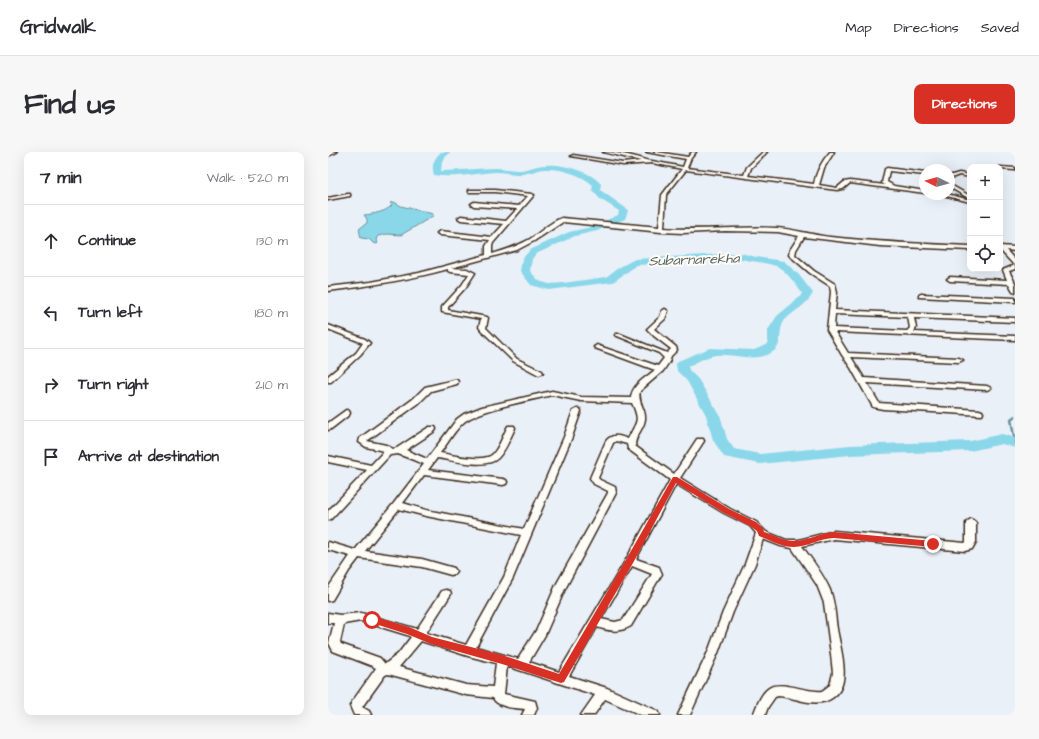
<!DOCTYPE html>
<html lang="en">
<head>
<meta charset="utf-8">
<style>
  :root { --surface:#fff; --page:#f7f7f7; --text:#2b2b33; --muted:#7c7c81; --line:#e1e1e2; --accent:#d93025 }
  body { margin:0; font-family:"Architects Daughter",sans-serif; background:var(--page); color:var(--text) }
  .controls { position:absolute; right:12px; top:12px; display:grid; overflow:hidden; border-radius:8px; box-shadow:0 4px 16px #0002 }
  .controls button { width:36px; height:36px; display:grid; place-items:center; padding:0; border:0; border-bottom:1px solid var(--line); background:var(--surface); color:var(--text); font:20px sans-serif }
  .compass { position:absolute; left:591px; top:12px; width:36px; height:36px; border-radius:50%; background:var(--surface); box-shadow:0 4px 16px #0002; rotate:275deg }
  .stop { position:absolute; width:12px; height:12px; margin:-9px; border:3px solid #d93025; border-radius:50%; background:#fff }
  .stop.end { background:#d93025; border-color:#fff; box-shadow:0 1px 4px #0008 }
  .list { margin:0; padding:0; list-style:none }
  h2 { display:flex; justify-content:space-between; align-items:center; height:52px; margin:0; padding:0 16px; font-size:17px }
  h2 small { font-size:13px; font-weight:400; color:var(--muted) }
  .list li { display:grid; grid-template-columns:26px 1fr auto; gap:12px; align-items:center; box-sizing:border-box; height:72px; padding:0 16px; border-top:1px solid var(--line) }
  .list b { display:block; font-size:15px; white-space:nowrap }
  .list em { font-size:13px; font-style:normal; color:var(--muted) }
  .icon { flex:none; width:22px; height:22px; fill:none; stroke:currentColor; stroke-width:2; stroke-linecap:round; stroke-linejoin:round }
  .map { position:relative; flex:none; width:687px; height:563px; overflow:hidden; border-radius:8px }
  header { display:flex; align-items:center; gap:24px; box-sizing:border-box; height:56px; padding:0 20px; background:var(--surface); border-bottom:1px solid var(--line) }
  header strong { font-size:19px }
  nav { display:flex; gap:22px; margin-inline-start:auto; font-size:14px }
  .intro { display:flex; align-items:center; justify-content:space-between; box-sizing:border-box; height:96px; padding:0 24px }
  h1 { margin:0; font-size:28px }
  .button { padding:10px 18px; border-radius:8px; background:var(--accent); color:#fff; font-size:14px; font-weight:700 }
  main { display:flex; gap:24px; padding:0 24px }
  aside { flex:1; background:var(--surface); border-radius:8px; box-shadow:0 4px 16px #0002 }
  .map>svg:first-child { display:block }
  .water { fill:#8ad7e9; stroke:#6a9298 }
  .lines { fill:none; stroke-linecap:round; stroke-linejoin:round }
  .stream { stroke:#6a9298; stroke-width:2.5 }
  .river { fill:#8ad7e9; fill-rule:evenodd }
  .minor-casing { stroke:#3b2a1e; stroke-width:3 }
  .minor { fill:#fdfcf7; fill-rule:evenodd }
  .route { fill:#d93025 }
  .labels { text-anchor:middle; stroke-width:4; stroke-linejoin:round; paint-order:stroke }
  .water-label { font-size:14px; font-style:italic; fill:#535e5b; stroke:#fdfcf7 }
</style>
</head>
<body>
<header>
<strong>Gridwalk</strong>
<nav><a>Map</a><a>Directions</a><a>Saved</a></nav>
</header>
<div class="intro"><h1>Find us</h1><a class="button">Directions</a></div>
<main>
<aside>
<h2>7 min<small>Walk · 520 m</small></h2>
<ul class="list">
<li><svg class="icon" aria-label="ahead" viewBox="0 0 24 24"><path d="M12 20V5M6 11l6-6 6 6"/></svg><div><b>Continue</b></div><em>130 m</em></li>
<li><svg class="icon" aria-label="left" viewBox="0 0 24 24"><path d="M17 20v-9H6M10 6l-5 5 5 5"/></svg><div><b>Turn left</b></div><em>180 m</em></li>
<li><svg class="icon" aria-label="right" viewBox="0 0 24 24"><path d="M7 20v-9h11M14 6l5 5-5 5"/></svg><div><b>Turn right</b></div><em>210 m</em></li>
<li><svg class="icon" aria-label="arrive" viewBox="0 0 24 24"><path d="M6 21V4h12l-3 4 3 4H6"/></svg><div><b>Arrive at destination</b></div></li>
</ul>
</aside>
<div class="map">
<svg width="687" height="563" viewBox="0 0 687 563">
  <rect width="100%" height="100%" fill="#eaf0f8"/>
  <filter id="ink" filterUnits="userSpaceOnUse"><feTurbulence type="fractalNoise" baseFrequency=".025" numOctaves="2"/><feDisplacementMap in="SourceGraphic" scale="8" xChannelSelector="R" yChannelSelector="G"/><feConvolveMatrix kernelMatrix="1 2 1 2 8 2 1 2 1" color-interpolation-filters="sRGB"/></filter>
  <g filter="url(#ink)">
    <!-- water -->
    <path class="water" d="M66,50l7,4 32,8v2l-32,19 -14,-1 -9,2 -2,3 2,4 -1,1 -4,-1 -4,-4 -8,-1 -2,-9 8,-6v-4l-3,-4c10,-1 22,-3 28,-10l-2,-2z"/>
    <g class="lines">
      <!-- stream -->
      <path class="stream" d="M687,264l-4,3 4,24"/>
      <!-- river -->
      <path class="river" d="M113,0h9l-8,9 -1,10c18,0 37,-3 55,-3 8,0 16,2 25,2 8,-1 16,-5 24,-5 16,-2 46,6 56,19l-1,6 3,2 24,17 1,2 -3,8 -28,12 -22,5 -39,18 -4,5 -2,12 9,10 10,3 14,-1 43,-6 12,-9 17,-9 106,-6 15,4 28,4 15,14 14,18c-6,13 -19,17 -28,27 -8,10 -1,24 -11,31 -20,14 -44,0 -63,5 -8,2 -15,7 -23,10l1,4 9,9 22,36 7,24 7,10 26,5 90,-9 120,-4 32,-7 13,4v10l-13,-4 -32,7 -120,4 -90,9 -36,-7 -11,-17 -7,-25 -19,-34 -10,-10 -1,-7 2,-3 32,-13 44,2 12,-5 2,-2v-13l9,-14 23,-19 2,-4c-5,-7 -18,-25 -26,-27 -11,-4 -24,-4 -35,-7l-104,6 -24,17 -64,8 -18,-5 -11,-14 2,-12 8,-9 39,-18 22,-5 27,-12 1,-4 -19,-12 -8,-9 1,-5c-12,-11 -33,-17 -49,-16 -8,1 -16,5 -24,5 -8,0 -16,-2 -25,-2 -19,1 -41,7 -61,3 -3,-9 0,-17 7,-23z"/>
      <!-- minor casing -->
      <g class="minor-casing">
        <g id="minor">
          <path d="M3,0h6l-9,4v-3z"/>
          <path d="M275,0c11,0 22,2 33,5 6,1 10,4 16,4l31,6 3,-8 -40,-7h11l31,5 4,-5h4l-5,6 -4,10 57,7 3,-8 16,-15h4l-16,16 -3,8 66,8c2,-12 8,-23 16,-32h4l-10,16 -5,17 18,3 7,-6 6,-1 35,4 -3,-2 3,-14 2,-1 38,5v2l-36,-4 -2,11 7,4 31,5v2l-75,-10 -7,6 -6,1 -151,-20 -20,25 -2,33c37,3 75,-2 112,0 18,1 36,7 54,9 47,5 93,7 140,9v4l-90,-4 -76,-9 -8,13 -1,5 19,16 21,13 2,8 -2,18 180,8v4l-101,-4 2,10 -2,4 101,4v4l-180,-8 13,21 111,5 4,2 -4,2 -108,-5 13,21 123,8 4,2 -4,2 -120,-7 12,20 100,7 3,1 1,2 -1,2 -99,-6 -10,-2 -22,-39 -9,-13 -15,-25 4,-38 -1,-6 -20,-13 -21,-18 1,-5 9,-14 -21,-4 -53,-1 -42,2 -22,-1 -98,-10 -29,19 -17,9 -66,18 16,1 8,4 -9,14 -18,20v3l39,7 1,1 -2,10 31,31 25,12 1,2 -4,2 -26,-14 -32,-31 -2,-3 2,-8 -39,-7v-5l20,-22 7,-11 -19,-2 -2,-1v-2c-40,11 -79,17 -120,22v-4l43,-5 48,-9 67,-18v-9l4,-6 -50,-5 -3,-2 3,-2 52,6 12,-13 -43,-4 -3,-2 3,-2 45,5 11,-12 -43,-3 -3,-2 3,-2 45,4 9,-10 -33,-4h-26v-2h26l37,4 2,1 -41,48 -1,3v8c13,-4 26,-8 38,-15 11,-7 20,-17 32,-21l97,9 3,-32 20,-26 -30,-6 -29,2 -52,-9 2,-1 50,8 18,-2zM507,162l73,3 2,11 -3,3 -73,-3z"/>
          <path d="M671,15h1l15,1v2l-15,-1v-2z"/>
          <path d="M631,21l11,2v2l-11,-2 -10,4v-3z"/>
          <path d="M621,32l21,12v3l-21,-12z"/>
          <path d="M20,42h2v2l-22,4v-2z"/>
          <path d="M611,42h8l23,6v2z"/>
          <path d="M672,94l15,1v4l-9,-1 9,10v5l-2,-1 -13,-14z"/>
          <path d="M687,113v4l-6,2 6,12v9l-2,-1 -4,-7 -59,-3 -3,-2 3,-2 57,3 -4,-10z"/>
          <path d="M593,142l94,4v4l-96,-5v-2z"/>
          <path d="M337,157l3,2 -3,8 -11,10 22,18 1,3 -6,6 -2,6 -6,9 -23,20c-3,12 6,17 5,28 -1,10 -10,16 -10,27l39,28 23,-35h6l1,2 -24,37 50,31 26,13 10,10 20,8h13l35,-9 131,12 1,-1v-19l2,-2 3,-2 3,2 2,2v19l-4,7 -7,2 -131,-12 -32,7c10,14 21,28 28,44 5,13 5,26 7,39 3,19 16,56 -5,69 -16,11 -36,-1 -54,-2l-3,1 -7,10 -3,8h-12c4,-9 8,-22 16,-27 12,-8 38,5 53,3l8,-6 3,-12 -2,-19 -7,-51 -7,-18 -25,-37 -11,-2 -18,-7 -8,25 -22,48 -15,41 -28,62h-12l30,-63 15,-40 22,-48 11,-31 -6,-7 -26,-13 -48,-29 -40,75 23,8 3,7 -2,3 -29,49c-12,7 -22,5 -34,1l-28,49 38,12 51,23 2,4h-19l-36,-16 -11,16h-13l14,-20 -88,-29 -3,28 31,7 2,7 -3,7h-12l3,-6c-10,-1 -27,-1 -32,-11l-27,-3 -78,-21 -3,1 -23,32 7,4 2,4h-17l-4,-9 2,-4 24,-34 -4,-2 -39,-15 -4,-8 5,-20h-6v-10l12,2 21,-2 56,16 25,-38 4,-1 4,1 1,3 -25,39 40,12 38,-68 17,-42 -95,-19 -27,-7 -34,42 57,8 32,9 2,3 -2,3 -3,1 -29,-8 -63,-9 -10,13 -17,29 -4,1v-13l22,-32 -22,-6v-8l27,8 39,-47 30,-39 -26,-10 -8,1 -59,64 -3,1v-9l39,-41 -39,-8v-6l43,9 13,-14 -18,-4 -7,-5 1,-4 53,-39 12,-12 29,-7h3l1,2 -1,2 -26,7 -12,12 -52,38 19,4 7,4 4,-1 32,-21h6l1,2 -1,2 -29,19 21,9 30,-40 7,-5 18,-7 70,-16 29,6 50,1c1,-13 14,-20 24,-28l-60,-22 -1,-1 3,-2 2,1 59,20 6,-8 -5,-5 -44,-18 1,-1h4l47,19 4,-4 -17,-13 -7,-7 13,-12 2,-6zM224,243l29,6 51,2c9,20 4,18 -4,36 -9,-3 -15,-6 -22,2l-16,37 4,6 14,7v2l-52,92 -19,44 -19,30 -42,-12 37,-69 59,-141 9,-26 -1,-2h-3l-4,2 -9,26 -40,92 -98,-19 -23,-7 21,-28 79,10 3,-1 1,-2 -1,-2 -3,-1 -75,-9 9,-12c15,2 49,12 61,0 8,-8 12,-20 17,-30l-1,-2h-6c-5,9 -8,20 -15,28 -9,9 -41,1 -53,-1 8,-10 14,-22 23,-30 13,-13 69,-23 89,-28zM288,289l11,3 1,5 42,31 -43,78 -68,114 -30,-10 16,-27 20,-46 51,-96 -1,-6 -15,-7 -2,-2 15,-35zM304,414l20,8 -29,46 -8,2 -14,-3zM33,469l46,14 4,2 -13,17 -13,10 -5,-6 -39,-14 -1,-2 4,-18zM93,489l47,15 28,7 -3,24 -27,-2 -67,-18z"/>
          <path d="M0,173l37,14 5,4 -10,12 -29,27h-3v-6l28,-23 7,-10 -35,-14z"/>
          <path d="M18,258l3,1 1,2 -1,2 -18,14 -3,1v-7z"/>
        </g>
      </g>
      <!-- minor -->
      <use href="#minor" class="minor"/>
    </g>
  </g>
  <!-- route -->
  <path class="route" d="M345,325h4l52,32 27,13 7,6 1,4c10,3 20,9 30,9 13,0 26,-8 40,-9l99,9 4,3 -4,3 -99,-9c-14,0 -27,9 -40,9 -12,0 -24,-7 -35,-11l-2,-5 -7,-5 -26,-13 -48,-30 -43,80 -69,119 -3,1 -59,-19 -71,-20 -24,-10 -38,-12 -1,-2 4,-4 37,11 23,10 70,18 57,19 68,-116z"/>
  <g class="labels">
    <!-- water labels -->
    <g class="water-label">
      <text transform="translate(366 107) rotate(-2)" y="5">Subarnarekha</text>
    </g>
  </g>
</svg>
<div class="controls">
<button>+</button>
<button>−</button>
<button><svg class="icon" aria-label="locate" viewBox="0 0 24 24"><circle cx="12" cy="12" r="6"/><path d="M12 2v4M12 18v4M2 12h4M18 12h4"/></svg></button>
</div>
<svg class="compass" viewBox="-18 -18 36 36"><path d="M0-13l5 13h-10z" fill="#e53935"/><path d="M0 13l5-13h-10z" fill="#7c7c81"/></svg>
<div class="stop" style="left:44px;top:468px"></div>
<div class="stop end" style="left:605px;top:392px"></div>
</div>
</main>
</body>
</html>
